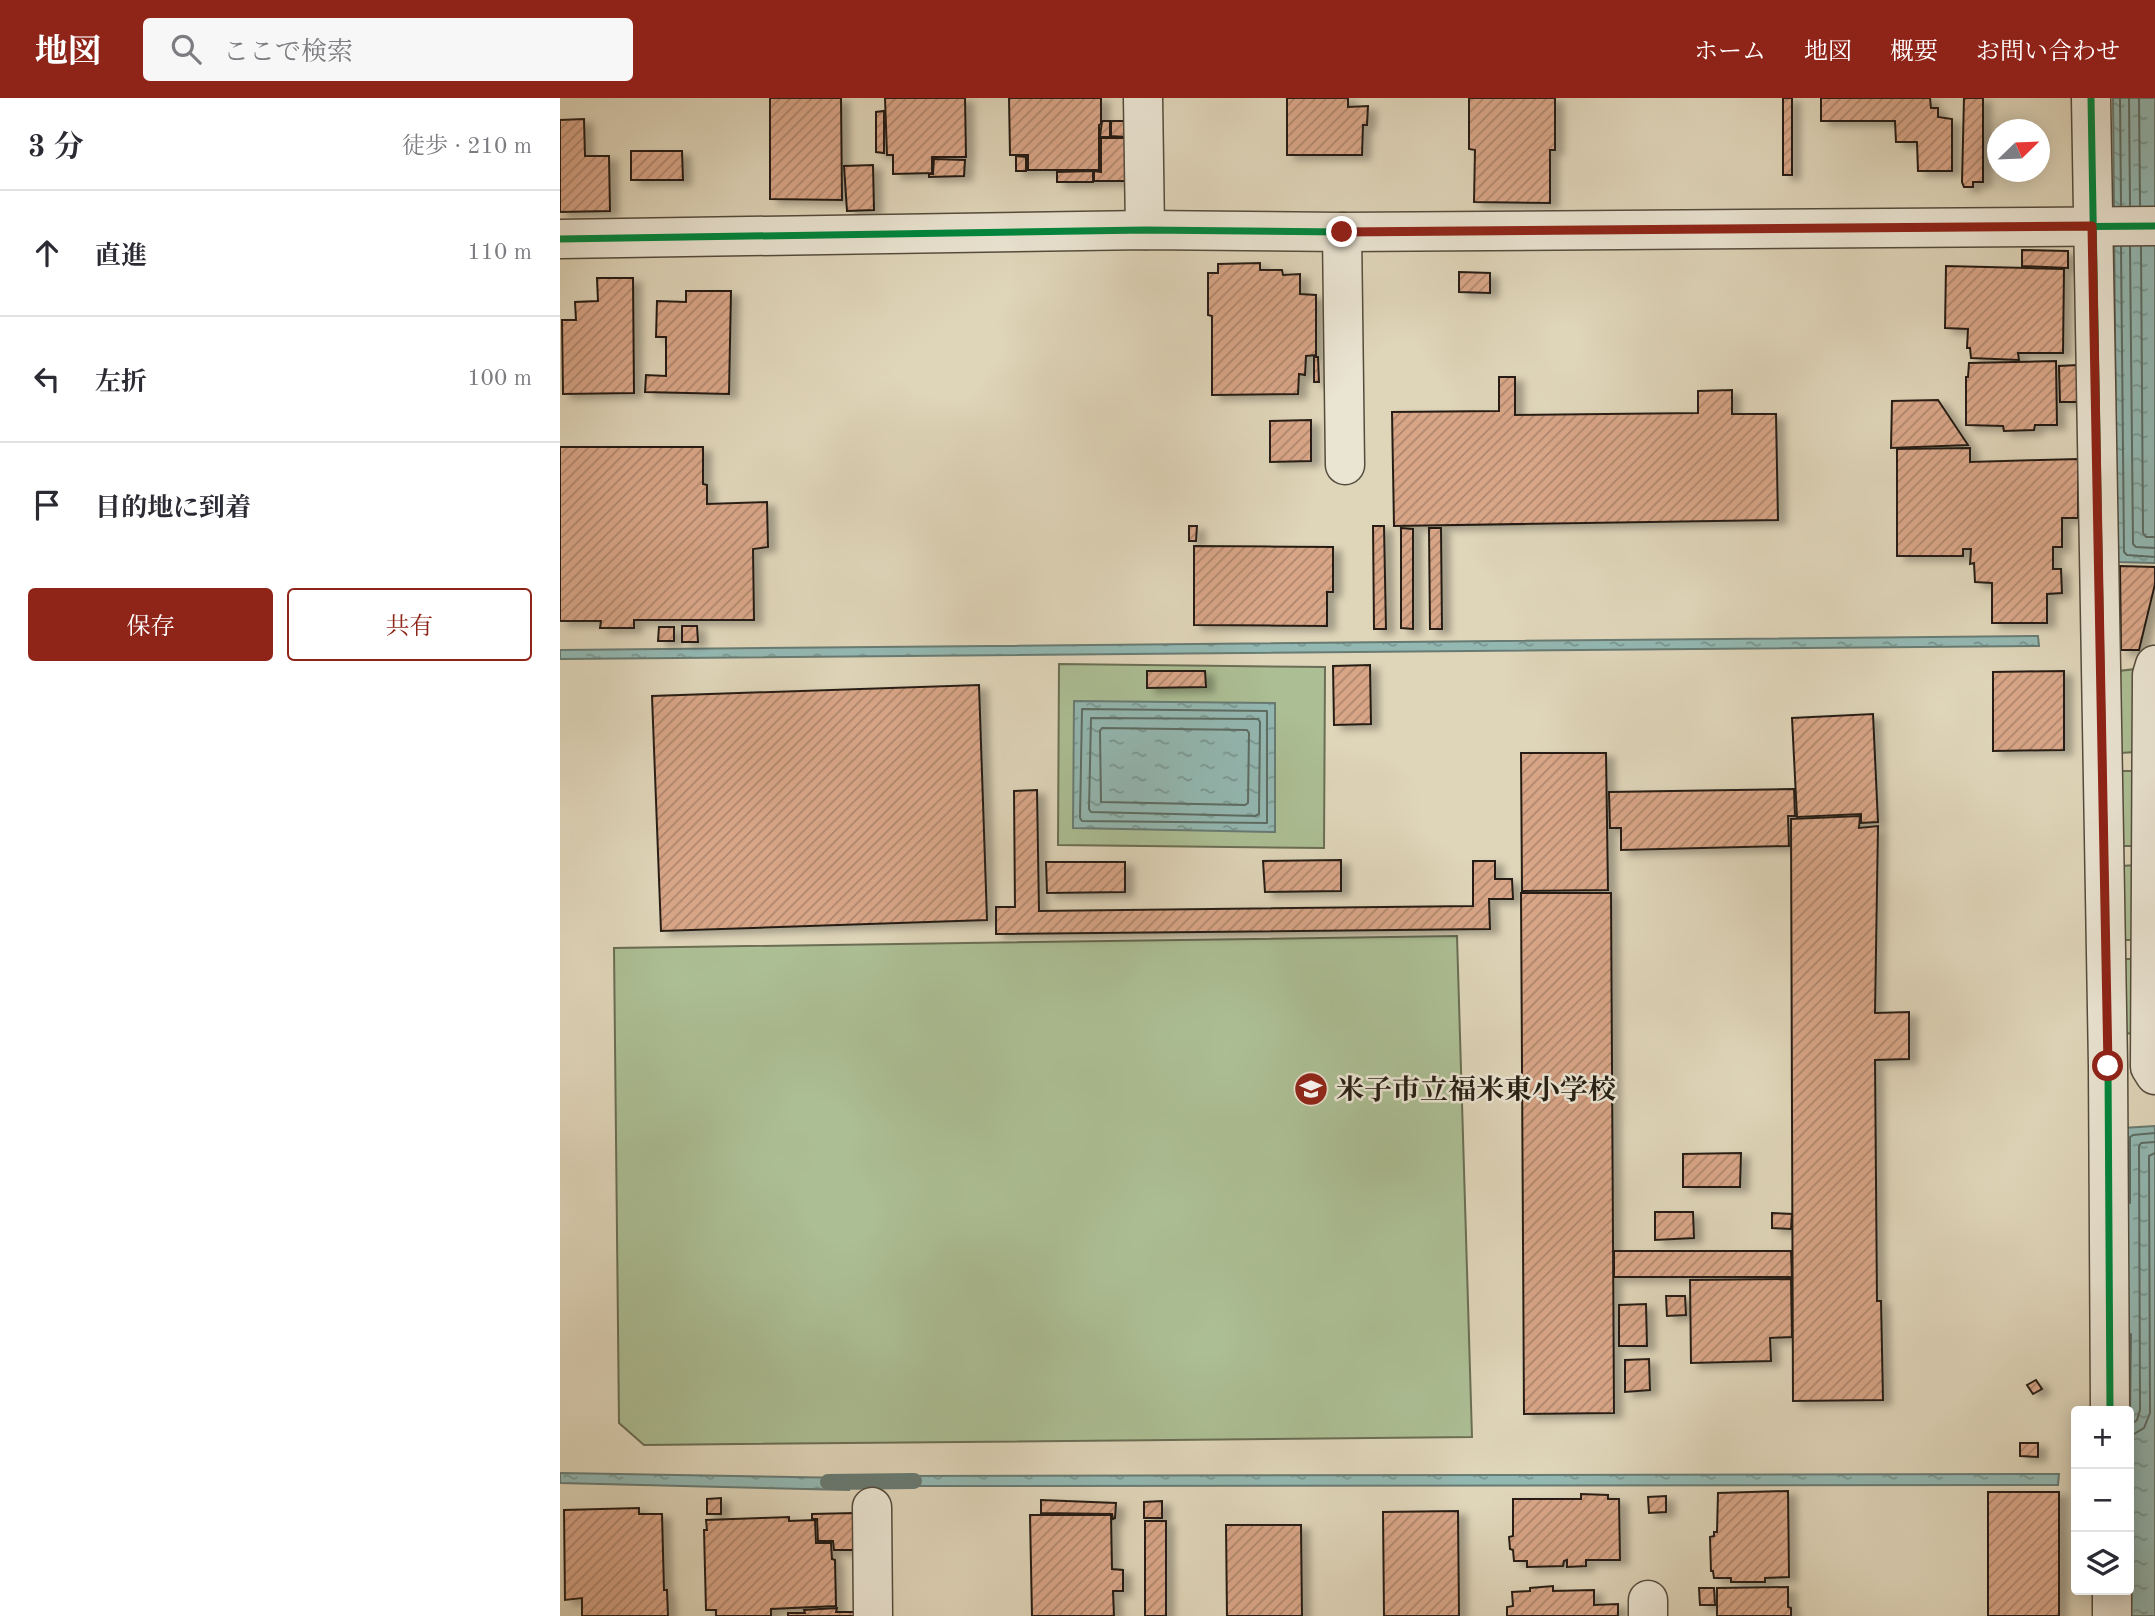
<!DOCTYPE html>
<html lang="ja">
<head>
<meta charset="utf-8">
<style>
  :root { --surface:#fff; --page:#f7f7f7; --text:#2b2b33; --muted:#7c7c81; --line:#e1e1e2; --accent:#8f2418 }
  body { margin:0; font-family:"Old Standard TT","Noto Serif JP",serif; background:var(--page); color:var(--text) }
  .controls { position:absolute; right:21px; bottom:21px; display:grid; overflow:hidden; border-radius:7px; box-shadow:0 4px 18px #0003 }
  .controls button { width:63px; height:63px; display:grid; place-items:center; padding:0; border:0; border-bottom:2px solid var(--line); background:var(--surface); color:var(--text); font:35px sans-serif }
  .compass { position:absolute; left:1427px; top:21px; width:63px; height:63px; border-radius:50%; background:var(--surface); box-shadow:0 4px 18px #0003; rotate:67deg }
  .stop { position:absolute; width:21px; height:21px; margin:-16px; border:5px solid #8f2418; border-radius:50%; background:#fff }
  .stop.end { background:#8f2418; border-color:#fff; box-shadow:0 2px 7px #0008 }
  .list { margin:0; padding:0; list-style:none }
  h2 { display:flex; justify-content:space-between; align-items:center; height:91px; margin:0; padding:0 28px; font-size:30px }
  h2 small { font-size:23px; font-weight:400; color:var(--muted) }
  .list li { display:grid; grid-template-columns:46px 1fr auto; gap:21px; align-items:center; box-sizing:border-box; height:126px; padding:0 28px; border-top:2px solid var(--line) }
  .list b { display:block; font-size:26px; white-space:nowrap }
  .list em { font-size:23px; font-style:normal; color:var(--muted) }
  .actions { display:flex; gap:14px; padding:21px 28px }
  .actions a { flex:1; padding:16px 0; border:2px solid var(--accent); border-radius:7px; text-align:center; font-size:24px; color:var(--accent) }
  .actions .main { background:var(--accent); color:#fff }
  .icon { flex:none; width:38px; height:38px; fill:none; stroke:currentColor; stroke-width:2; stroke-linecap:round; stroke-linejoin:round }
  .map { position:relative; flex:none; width:1595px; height:1518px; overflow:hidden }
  header { display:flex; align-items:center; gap:42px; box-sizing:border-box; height:98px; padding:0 35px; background:var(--accent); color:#fff }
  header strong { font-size:33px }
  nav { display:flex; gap:38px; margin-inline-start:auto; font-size:24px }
  .search { width:490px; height:63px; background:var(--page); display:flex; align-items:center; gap:18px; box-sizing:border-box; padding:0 24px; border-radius:7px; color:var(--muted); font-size:26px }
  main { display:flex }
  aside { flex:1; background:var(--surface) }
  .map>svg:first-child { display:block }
  .green { fill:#acbe94; stroke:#6a6e54; stroke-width:2 }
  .water { fill:url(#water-ripples); stroke:#687b73; stroke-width:2 }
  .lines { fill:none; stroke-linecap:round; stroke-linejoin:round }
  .shore { stroke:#5d6c63; stroke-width:2 }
  .stream { stroke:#687b73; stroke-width:16 }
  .building { fill:url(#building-hatch); stroke:#271f14; stroke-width:2; filter:url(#shadow) }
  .minor-casing { stroke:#554c3d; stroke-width:41 }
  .minor { stroke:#eae4d2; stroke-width:38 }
  .cycleway-casing { stroke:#eae4d2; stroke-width:11 }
  .cycleway { stroke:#00873e; stroke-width:7 }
  .route { stroke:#8f2418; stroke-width:9 }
  .labels { text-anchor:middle; stroke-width:5; stroke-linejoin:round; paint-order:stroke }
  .poi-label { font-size:28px; font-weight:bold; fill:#271f14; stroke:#eae4d2; text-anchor:start }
</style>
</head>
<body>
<header>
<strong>地図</strong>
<div class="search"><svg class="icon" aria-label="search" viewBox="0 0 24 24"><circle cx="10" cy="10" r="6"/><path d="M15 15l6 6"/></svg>ここで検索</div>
<nav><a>ホーム</a><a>地図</a><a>概要</a><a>お問い合わせ</a></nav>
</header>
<main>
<aside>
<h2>3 分<small>徒歩 · 210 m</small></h2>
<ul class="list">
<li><svg class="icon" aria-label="ahead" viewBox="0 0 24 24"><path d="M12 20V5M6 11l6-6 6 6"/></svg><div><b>直進</b></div><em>110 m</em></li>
<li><svg class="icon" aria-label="left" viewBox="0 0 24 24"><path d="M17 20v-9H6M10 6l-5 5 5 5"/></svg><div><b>左折</b></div><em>100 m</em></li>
<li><svg class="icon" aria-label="arrive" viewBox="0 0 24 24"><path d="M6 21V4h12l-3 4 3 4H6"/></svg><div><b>目的地に到着</b></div></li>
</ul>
<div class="actions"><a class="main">保存</a><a>共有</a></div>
</aside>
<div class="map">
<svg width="1595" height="1518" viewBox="0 0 1595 1518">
  <defs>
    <pattern id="water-ripples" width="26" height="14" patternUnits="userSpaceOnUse" patternTransform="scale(1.75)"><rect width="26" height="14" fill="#93b8b2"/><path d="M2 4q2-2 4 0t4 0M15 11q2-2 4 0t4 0" fill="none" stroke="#789590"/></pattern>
    <pattern id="building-hatch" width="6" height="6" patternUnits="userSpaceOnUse" patternTransform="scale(1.75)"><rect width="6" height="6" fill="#d8a587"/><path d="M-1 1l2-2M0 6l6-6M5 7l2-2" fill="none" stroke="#af866d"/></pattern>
    <filter id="shadow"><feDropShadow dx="8" dy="4.5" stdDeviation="3.5" flood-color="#0004"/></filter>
  </defs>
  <rect width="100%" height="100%" fill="#dfd5b9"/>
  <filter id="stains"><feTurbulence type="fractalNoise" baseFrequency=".00286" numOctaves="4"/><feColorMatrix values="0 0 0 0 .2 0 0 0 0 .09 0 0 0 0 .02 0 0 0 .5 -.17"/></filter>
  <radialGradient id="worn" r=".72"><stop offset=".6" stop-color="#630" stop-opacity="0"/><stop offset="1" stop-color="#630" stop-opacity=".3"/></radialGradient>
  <!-- green -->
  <g class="green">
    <path d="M499,566l266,3 -1,181 -266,-3z"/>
    <path d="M1576,571l-1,83 -14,1 -2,-82z"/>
    <path d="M1561,673h14l1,75h-14z"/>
    <path d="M1575,767v75h-13v-74z"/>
    <path d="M897,838l15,501 -828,8 -25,-22 -5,-475z"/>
    <path d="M1563,861h14v75l-13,-1z"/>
  </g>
  <!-- water -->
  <g class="water">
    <path d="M1553,0h42v465l-38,-1z"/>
    <path d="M1478,538l1,10 -1479,13v-9z"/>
    <path d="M514,603l201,2v129l-202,-4z"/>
    <path d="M1595,1028v490h-31l5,-26v-179l-6,-283z"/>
    <path d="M0,1375l290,5 -1,12 -289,-7z"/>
    <path d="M1499,1376l-1,11 -1164,1 -1,-10z"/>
  </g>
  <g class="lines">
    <!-- shore -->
    <g class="shore">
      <path d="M1560,0l1,107"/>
      <path d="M1569,0l1,107"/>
      <path d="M1579,0l1,107"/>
      <path d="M1561,149l3,305 3,3 28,2"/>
      <path d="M1570,149l3,297 3,3 19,1"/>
      <path d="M1581,149l2,286 3,4h9"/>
      <path d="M522,611l185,2v112l-185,-2 -2,-3z"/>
      <path d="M531,620l167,1 2,3 -1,92 -4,2 -164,-4 -2,-3z"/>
      <path d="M542,630l145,2 2,3 -1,70 -3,2 -144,-3 -1,-71z"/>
      <path d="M1570,1105v-66l3,-2 22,-2"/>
      <path d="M1570,1316l1,-80"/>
      <path d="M1569,1328l8,-6 3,-10 -1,-264 2,-3 14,-1"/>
      <path d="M1569,1339l15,-9 6,-15 -1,-257 6,-3"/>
    </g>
    <!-- stream -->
    <path class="stream" d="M268,1384l86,-1"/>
  </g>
  <!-- building -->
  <g class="building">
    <path d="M210,0h71l1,102 -72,-1z"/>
    <path d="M325,0h80l1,59h-34v16l-39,1v-19h-6z"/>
    <path d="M449,0h92v26l-2,1v45h-71v-15h-18z"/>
    <path d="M727,0h61v9l20,-1 -1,19h-4l-1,30h-75z"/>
    <path d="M909,0h86v52h-5v53l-76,-1 1,-52 -6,-1z"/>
    <rect x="1223" y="0" width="9" height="77"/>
    <path d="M1261,0h109l1,10h7v9l14,2v52h-34l-1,-29h-21l-1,-21h-74z"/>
    <path d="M1404,0h19v84h-10v5h-9l-2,-5z"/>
    <path d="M324,13v42l-8,-1v-40z"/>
    <path d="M24,21l1,37h24l1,55 -50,1v-92z"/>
    <path d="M542,23h8v16h-10z"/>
    <path d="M551,23h14v16l-14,-1z"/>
    <path d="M541,40h25l-1,43h-31v-10l7,1z"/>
    <path d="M71,53h51l1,29h-52z"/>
    <path d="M456,58l10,1v14h-10z"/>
    <path d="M374,61l31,1 -1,16 -35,1v-3h4z"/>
    <path d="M313,67l1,45 -27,1 -3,-45z"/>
    <path d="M533,73v11h-36v-10z"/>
    <path d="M1462,152l46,1v17l-46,-2z"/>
    <path d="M700,165v7h22l1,5 17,-1v20l16,1v60l-10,1 -1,19 -6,-1 -1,20 -86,1v-79l-4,-1v-42h10v-9z"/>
    <path d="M1386,168l118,3 -1,84h-45l1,7 -48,-2 -1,-10h-3l1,-19 -23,-1z"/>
    <path d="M899,174l31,1v20l-31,-1z"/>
    <path d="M37,180h36l1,115 -71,1 -1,-74h14l-1,-18 23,-1z"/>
    <path d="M126,193h45l-2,103 -84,-2 1,-17 20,1v-39h-10l1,-36 29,1z"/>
    <path d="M754,259h4l1,25h-5z"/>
    <path d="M1496,263l1,64h-22l-1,5 -30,1 -1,-5 -37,-1v-48h2l1,-14z"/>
    <path d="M1517,267v37h-17l-1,-36z"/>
    <path d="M939,279h16v38l183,-2v-22l34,-1v24h44l2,106 -384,6 -2,-114 107,-1z"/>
    <path d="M1378,302l30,45 -77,3 1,-47z"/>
    <path d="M751,322v41l-41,1v-41z"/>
    <path d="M0,349h143v37l4,1v19l60,-2 1,45 -15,2 1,71h-120v8h-34l1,-7h-41z"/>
    <path d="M1410,350v14l108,-3v59h-16v29h-9v22h8l1,24 -15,1v29h-55v-40l-17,-1 -1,-19 -4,1 1,-15h-8v7h-66v-107z"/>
    <path d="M629,428h8l-1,15h-7z"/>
    <path d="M813,428h11l2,103h-12z"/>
    <path d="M841,430l12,1v100l-12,-1z"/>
    <path d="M869,430h12l1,101h-12z"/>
    <path d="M634,448l139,1v45h-6v34l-133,-1z"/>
    <path d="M1560,468l35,1v17l-16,66h-18z"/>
    <path d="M122,528h15l1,16h-16z"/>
    <path d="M99,529h15v14h-16z"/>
    <path d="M810,567l1,59 -37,1 -1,-59z"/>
    <path d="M587,573h58l1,16 -59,1z"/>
    <path d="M1504,573v79l-71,1v-79z"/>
    <path d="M419,587l8,235 -326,11 -9,-235z"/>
    <path d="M1313,616l5,108 -17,1v-9l-64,3 -5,-99z"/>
    <path d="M961,655h85l2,137 -86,1z"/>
    <path d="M1234,691l1,27h-7l1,30 -168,4v-22h-11l-1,-36z"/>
    <path d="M477,692l2,121 434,-5v-45h22v18h17l1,20h-24l1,30 -494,5v-27h19l-1,-116z"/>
    <path d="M1300,718l-1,12 19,-2 -3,187 34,-1v47l-34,1 2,241h4l2,99 -90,1 -2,-582z"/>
    <path d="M781,762v31l-76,1 -2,-31z"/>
    <path d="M486,764h79v30l-78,1z"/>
    <path d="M961,795h90l3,520 -90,1z"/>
    <path d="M1181,1055l-1,34h-57v-33z"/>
    <path d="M1095,1114h38l1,26 -39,2z"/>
    <path d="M1212,1115l20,1 -1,15 -19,-1z"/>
    <path d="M1054,1153h177l1,26h-178z"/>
    <path d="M1231,1181l1,58 -22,1 1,23 -80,2 -1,-83z"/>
    <path d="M1106,1198h19l1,19 -19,1z"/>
    <path d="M1086,1206l1,42h-28v-41z"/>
    <path d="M1089,1261l1,31 -25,2v-32z"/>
    <path d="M1476,1282l6,9 -9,5 -6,-9z"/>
    <path d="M1460,1345h18v14l-18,-1z"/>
    <path d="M1228,1393l1,86 -24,1v4h-34v-4h-17l-1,-7h-2l-1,-34 4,-1v-4h3l1,-39z"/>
    <rect x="1428" y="1394" width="71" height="124"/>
    <path d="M1021,1396l27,1v4h11l1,61h-34v6l-19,1v-7l-3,1 -1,5 -36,1v-6h-13l-1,-11 -3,-1 -1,-12 4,-1v-37h68z"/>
    <path d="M1106,1398v16l-17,1 -1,-16z"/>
    <path d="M161,1400v16h-14v-15z"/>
    <path d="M481,1402l75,3 -1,15 -2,1 -1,-5 -71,-1z"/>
    <path d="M602,1403v17h-18v-16z"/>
    <path d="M79,1410v6h23l2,76h3l1,26h-86v-18l-17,2 -1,-90z"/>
    <path d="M898,1413l1,105h-75l-1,-104z"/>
    <path d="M294,1415l1,37h-21l-1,-9h-15l-1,-22h-5v-5z"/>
    <path d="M470,1417h81l1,54 11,1v21h-10l1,25h-82z"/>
    <path d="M229,1419v4l26,-1 1,23h15l1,16 3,1 1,46 -65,3v7h-55v-6h-10l-2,-80h3l-1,-10z"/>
    <rect x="585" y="1423" width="21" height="95"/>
    <path d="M666,1427h75l1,91h-75z"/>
    <path d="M993,1488v5l41,-1v15l24,-1v12h-111v-9l6,-1 -1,-14 18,-1v-3z"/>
    <path d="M1228,1489v20l3,1v8h-74v-28z"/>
    <path d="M1139,1490h15l1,17h-15z"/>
    <path d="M277,1510l-1,4h18v4h-66v-3h17l-1,-3z"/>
  </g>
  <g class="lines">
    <!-- minor casing -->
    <g class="minor-casing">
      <g id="minor">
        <path d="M583,0l2,132"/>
        <path d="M1531,0l17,968 2,345"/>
        <path d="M782,134l3,233"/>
        <path d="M0,141l585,-9 197,2 813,-6"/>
        <path d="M1595,567l-3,10 -2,392 5,8"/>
        <path d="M312,1409l1,109"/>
        <path d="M1552,1492v26"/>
        <path d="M1088,1518v-16"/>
      </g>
    </g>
    <!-- minor -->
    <use href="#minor" class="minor"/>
    <!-- cycleway casing -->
    <g class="cycleway-casing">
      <g id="cycleway">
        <path d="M1531,0l17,968 2,345"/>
        <path d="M0,141l585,-9 197,2 813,-6"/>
      </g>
    </g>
    <!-- cycleway -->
    <use href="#cycleway" class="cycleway"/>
  </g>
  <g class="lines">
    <!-- route -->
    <path class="route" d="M782,134l750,-6 16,840"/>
  </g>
  <!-- icons -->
  <defs>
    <g id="school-disc" transform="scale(1.75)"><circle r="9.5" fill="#8f2418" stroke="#eae4d2"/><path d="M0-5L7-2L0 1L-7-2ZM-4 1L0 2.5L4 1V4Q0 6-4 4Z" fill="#fff"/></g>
  </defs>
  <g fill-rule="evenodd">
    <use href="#school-disc" x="751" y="991"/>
  </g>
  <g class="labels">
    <!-- poi labels -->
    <g class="poi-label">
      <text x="776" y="1001">米子市立福米東小学校</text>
    </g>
  </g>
  <rect width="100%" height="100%" filter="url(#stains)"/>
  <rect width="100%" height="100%" fill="url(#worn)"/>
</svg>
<div class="controls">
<button>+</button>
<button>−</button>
<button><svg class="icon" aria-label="layers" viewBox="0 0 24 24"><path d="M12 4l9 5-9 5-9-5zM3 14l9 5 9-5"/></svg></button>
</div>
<svg class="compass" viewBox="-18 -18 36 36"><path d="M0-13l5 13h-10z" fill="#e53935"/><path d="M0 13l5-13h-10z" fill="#7c7c81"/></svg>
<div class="stop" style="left:1548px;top:968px"></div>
<div class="stop end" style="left:782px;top:134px"></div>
</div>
</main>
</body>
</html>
